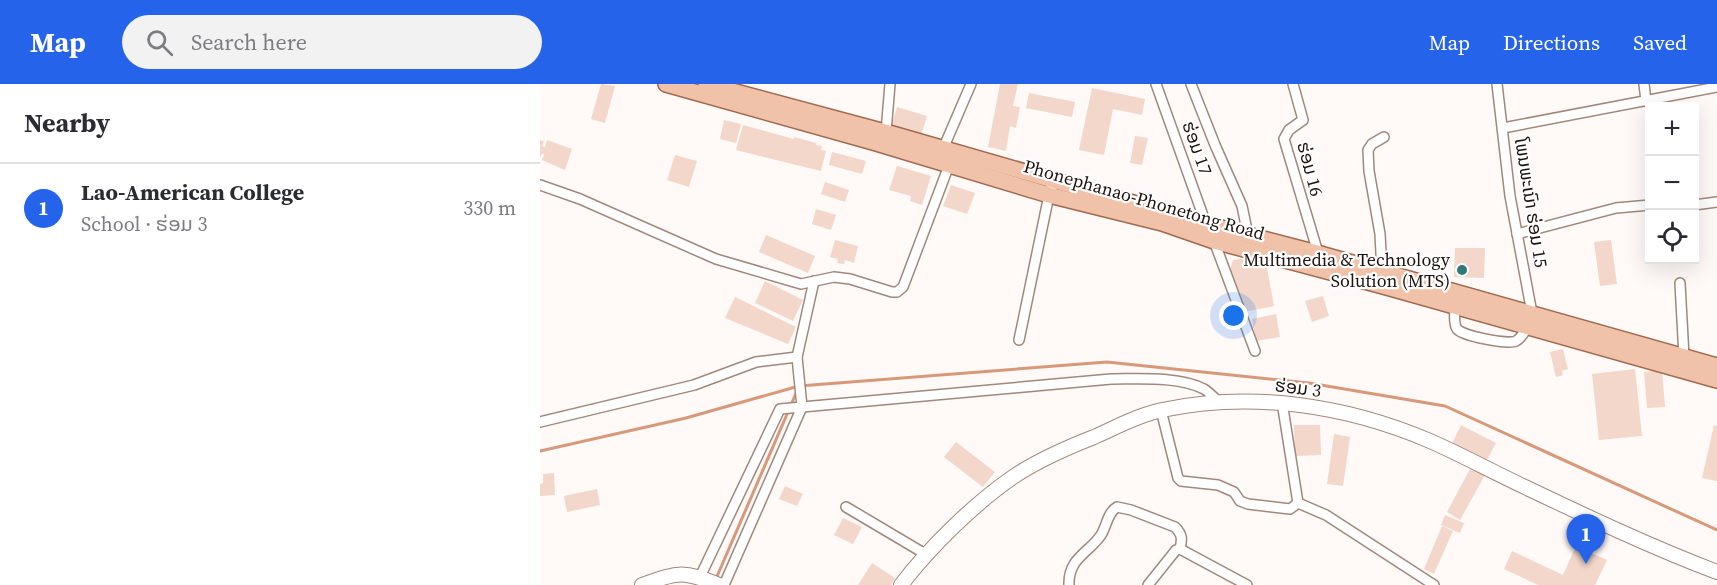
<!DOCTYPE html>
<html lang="en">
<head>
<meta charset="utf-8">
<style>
  :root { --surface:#fff; --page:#f2f2f3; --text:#2b2b33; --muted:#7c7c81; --line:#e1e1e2; --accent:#2563eb }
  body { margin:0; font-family:"Source Serif 4","Noto Sans Lao",serif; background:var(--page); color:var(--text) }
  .controls { position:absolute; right:18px; top:18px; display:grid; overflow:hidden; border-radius:0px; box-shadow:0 6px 24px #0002 }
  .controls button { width:54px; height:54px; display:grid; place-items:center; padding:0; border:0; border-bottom:2px solid var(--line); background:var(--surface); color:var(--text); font:30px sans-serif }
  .you { position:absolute; left:694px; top:232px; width:21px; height:21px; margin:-15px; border:4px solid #fff; border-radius:50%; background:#1a73e8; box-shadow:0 0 0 9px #1a73e833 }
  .badge { display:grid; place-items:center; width:39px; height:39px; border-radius:50%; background:var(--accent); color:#fff; font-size:20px; font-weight:700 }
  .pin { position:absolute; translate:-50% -50px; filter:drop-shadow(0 2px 3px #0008) }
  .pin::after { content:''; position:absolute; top:32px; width:21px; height:18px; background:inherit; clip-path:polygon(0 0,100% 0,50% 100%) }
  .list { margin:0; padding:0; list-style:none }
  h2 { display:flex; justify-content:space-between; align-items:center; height:78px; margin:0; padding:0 24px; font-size:26px }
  h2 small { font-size:20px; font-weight:400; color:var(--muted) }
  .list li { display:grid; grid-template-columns:39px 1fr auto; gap:18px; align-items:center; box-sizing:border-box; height:90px; padding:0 24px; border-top:2px solid var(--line) }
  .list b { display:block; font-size:22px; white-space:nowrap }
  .list p { margin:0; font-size:20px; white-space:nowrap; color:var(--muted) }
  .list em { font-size:20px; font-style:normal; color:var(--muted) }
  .icon { flex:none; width:33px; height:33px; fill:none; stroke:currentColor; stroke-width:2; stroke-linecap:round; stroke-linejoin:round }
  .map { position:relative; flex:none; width:1177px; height:501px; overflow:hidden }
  header { display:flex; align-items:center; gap:36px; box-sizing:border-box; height:84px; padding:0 30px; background:var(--accent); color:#fff }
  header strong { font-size:28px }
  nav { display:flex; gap:33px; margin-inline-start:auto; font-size:21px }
  .search { width:420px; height:54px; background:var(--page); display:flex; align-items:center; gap:15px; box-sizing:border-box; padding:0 21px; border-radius:33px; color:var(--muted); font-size:22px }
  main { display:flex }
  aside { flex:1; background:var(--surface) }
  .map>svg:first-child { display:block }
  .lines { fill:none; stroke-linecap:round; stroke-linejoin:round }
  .stream { stroke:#d7997a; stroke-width:3 }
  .building { fill:#f2d7ca }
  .street-casing { stroke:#a1887c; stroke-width:12 }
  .secondary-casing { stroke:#a1887c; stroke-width:16 }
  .primary-casing { stroke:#a16a4f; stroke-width:18 }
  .street { stroke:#fff; stroke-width:9 }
  .secondary { stroke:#fff; stroke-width:14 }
  .primary { stroke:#f1c2aa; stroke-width:15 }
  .poi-dot { fill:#2f787a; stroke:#fff; stroke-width:2 }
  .labels { text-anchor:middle; stroke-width:4.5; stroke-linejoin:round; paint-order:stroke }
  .street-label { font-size:18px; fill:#1c130f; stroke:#fff }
  .poi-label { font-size:18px; fill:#1c130f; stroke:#fff; text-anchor:end }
</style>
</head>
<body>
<header>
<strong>Map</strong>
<div class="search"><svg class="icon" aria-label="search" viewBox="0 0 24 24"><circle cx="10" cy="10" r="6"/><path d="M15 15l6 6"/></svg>Search here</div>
<nav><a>Map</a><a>Directions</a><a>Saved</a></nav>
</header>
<main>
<aside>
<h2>Nearby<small></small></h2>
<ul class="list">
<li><span class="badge">1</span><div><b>Lao-American College</b><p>School · ຮ່ອມ 3</p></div><em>330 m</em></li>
</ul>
</aside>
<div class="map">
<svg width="1177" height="501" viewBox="0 0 1177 501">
  <rect width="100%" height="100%" fill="#fff9f7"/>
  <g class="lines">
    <!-- stream -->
    <g class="stream">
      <path d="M0,367l146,-33 113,-32 308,-24 202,21 136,23 272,124"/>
      <path d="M175,497l82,-190"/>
    </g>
  </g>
  <!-- building -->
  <g class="building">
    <path d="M61,0l14,2 -10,37 -14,-4z"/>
    <path d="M460,0h18l-5,22 7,1 -4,21 -6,-2 -4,25 -18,-4z"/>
    <path d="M552,4l53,11 -3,16 -29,-6 -9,46 -25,-5z"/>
    <path d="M489,9l46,9 -3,15 -46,-9z"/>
    <path d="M357,23l30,9 -6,20 -30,-9z"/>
    <path d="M184,36l17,4 -5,19 -16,-4z"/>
    <path d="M203,41l51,14v-2l22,6v2l6,1 -1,4 5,1 -5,20 -85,-21z"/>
    <path d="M595,52l13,2 -6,27 -12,-2z"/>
    <path d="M0,56l4,1 -2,5 3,1 2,-7 25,9 -7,21 -23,-10 2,-5 -2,-2 -2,5z"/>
    <path d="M292,68l34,9 -4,13 -33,-9z"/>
    <path d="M135,71l22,6 -8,26 -22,-7z"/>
    <path d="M357,82l34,10 -9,29 -12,-4 1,-5 -22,-6z"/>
    <path d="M285,98l24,8 -4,12 -24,-8z"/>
    <path d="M411,101l24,8 -8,21 -24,-8z"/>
    <path d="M276,125l20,6 -5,15 -19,-6z"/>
    <path d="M226,151l49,21 -7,17 -49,-21z"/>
    <path d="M295,156l23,6 -4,17 -9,-3 -1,4 -7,-1 1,-4 -8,-2z"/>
    <path d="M1071,156l6,44 -17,2 -6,-44z"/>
    <path d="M915,164h30l-1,30 -30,-1z"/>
    <path d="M701,175l26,9 7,38 -30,6 -14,-42 3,-10z"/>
    <path d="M225,197l38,19 -10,21 -38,-18z"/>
    <path d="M783,212l6,20 -17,6 -7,-21z"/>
    <path d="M195,213l61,30 -8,17 -63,-26z"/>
    <path d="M736,230l4,23 -24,4 -4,-22z"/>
    <path d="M1023,265l5,20 -6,2 1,4 -7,2 -6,-25z"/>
    <path d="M1095,285l7,67 -43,4 -7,-66z"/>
    <path d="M1122,286l3,37 -18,1 -3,-36z"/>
    <path d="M754,341h26l1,30 -26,1z"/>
    <path d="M921,341l35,18 -10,19 -34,-18z"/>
    <path d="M1174,341l3,1v55l-15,-3z"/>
    <path d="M794,350l16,3 -7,49 -16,-2z"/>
    <path d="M416,358l39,30 -12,15 -39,-30z"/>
    <path d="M931,383l14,8 -25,45 -13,-8z"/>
    <path d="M14,389l1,22 -15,1v-12l3,-1v-9z"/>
    <path d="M245,402l18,8 -6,12 -18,-7z"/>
    <path d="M57,405l3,16 -33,7 -3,-16z"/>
    <path d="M905,431l19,8 -4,10 -19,-8z"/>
    <path d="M303,434l19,9 -9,17 -19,-9z"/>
    <path d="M902,442l11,5 -19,43 -10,-5z"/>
    <path d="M1036,462l31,14 -12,25h-57l-34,-16 8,-18 51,24z"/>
    <path d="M332,479l23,15 -4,7h-33z"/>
  </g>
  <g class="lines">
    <!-- street casing -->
    <g class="street-casing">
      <g id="street">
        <path d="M616,0l50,140"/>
        <path d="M651,0l24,61 27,61 6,29"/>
        <path d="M753,0l10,36 -14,10 -5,9 35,117"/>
        <path d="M1104,0l2,17"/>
        <path d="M963,44l214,-41"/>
        <path d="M346,48l4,-48"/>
        <path d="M403,65l28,-65"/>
        <path d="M0,101l40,14 136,60 85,25 33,-7 16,2 42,13h5l6,-5 48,-127"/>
        <path d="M1154,121l23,-3"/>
        <path d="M977,150l99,-26 34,-3"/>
        <path d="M674,157l41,110"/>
        <path d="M842,188l-2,-38 -11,-63 -1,-21 4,-6 12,-7"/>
        <path d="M1140,199l4,74"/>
        <path d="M915,222c0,7 -2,17 2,23 6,7 51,16 59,12 9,-5 13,-19 16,-28l-22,-117 -13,-112"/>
        <path d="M479,256l30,-145 5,-15"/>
        <path d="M742,318l16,101"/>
        <path d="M621,326l17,68 3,3 37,4 16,7 6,9 8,3 42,5 8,-6 28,12 108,70"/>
        <path d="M0,338l154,-37 62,-23 41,-5"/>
        <path d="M306,423l81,48"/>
        <path d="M160,493l80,-168 331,-30c28,0 68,-3 93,10 5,3 9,8 14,12"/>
        <path d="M184,501l78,-178 -5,-50 17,-76"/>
        <path d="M529,501c-1,-27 20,-32 32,-50 6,-9 6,-22 16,-28l14,3 44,17c8,8 7,13 5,22"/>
        <path d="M608,501l28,-35 4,-1 67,36"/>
      </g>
    </g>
    <!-- secondary casing -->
    <g class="secondary-casing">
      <g id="secondary">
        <path d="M102,501c37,-13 40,-15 77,0"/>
        <path d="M361,501c28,-37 73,-81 112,-108 25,-17 53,-29 81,-40 23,-10 44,-22 68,-27 90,-19 184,-5 268,31 32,14 63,31 95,46 63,30 126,60 192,85"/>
      </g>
    </g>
    <!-- primary casing -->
    <g class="primary-casing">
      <g id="primary">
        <path d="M126,0l207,58 176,53 113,28 52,18 169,45 334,94"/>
        <path d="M166,0l190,51 310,89 111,29 400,113"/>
      </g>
    </g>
    <!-- street -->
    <use href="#street" class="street"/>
    <!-- secondary -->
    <use href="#secondary" class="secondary"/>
    <!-- primary -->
    <use href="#primary" class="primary"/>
  </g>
  <!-- markers -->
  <circle class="poi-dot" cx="922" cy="186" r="6"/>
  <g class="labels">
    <!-- street labels -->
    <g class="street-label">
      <text transform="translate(657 64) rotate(70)" y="6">ຮ່ອມ 17</text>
      <text transform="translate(770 85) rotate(75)" y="6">ຮ່ອມ 16</text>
      <text transform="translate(604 116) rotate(16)" y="6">Phonephanao-Phonetong Road</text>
      <text transform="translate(991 119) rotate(81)" y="6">ໂພນພະເນົາ ຮ່ອມ 15</text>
      <text transform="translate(758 304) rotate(7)" y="6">ຮ່ອມ 3</text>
    </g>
    <!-- poi labels -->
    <g class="poi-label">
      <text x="910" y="182">Multimedia &amp; Technology<tspan x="910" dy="21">Solution (MTS)</tspan></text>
    </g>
  </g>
</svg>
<div class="controls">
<button>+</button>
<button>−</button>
<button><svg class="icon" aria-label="locate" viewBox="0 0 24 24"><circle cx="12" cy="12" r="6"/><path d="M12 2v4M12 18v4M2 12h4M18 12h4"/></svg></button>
</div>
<div class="you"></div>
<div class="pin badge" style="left:1046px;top:480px">1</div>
</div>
</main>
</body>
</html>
